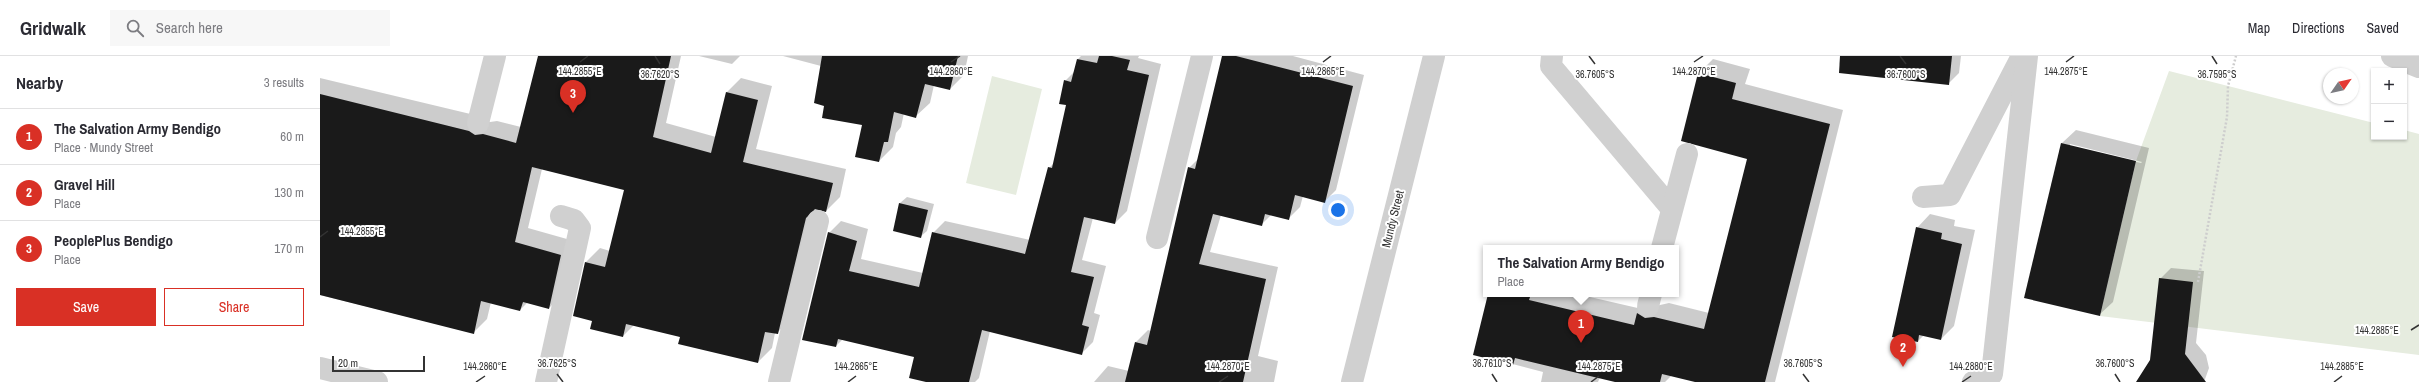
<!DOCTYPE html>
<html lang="en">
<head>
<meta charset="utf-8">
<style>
  :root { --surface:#fff; --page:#f7f7f7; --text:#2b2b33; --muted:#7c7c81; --line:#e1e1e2; --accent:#d93025 }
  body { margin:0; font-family:"Archivo Narrow",sans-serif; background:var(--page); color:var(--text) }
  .controls { position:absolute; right:12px; top:12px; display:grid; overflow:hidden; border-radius:0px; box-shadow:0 1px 3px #0004 }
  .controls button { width:36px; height:36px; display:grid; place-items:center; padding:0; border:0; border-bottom:1px solid var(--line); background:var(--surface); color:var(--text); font:20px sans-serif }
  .compass { position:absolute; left:2003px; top:12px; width:36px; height:36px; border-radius:50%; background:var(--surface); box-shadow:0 1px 3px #0004; rotate:56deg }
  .scale { position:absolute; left:12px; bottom:10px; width:93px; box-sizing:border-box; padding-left:4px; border:2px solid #333; border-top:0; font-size:11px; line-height:14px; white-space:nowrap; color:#333; -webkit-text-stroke:3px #fff; paint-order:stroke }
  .you { position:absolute; left:1018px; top:154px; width:14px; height:14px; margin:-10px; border:3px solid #fff; border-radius:50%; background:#1a73e8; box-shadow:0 0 0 6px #1a73e833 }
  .badge { display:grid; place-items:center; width:26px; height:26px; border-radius:50%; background:var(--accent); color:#fff; font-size:13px; font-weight:700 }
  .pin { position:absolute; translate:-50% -33px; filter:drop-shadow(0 1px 2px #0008) }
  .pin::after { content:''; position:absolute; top:21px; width:14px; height:12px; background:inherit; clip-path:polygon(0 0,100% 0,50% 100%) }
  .popup { position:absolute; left:1163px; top:189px; width:196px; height:52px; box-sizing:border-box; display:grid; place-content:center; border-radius:0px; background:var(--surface); filter:drop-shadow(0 1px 3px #0005); font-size:13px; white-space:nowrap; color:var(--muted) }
  .popup b { font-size:15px; color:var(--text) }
  .popup::after { content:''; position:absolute; left:50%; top:100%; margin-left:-8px; border:8px solid transparent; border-top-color:var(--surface) }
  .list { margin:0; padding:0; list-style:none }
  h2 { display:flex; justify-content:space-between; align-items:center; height:52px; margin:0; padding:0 16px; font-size:17px }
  h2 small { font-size:13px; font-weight:400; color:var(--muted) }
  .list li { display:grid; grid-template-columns:26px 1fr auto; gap:12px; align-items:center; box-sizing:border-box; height:56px; padding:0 16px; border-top:1px solid var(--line) }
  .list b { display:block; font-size:15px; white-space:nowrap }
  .list p { margin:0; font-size:13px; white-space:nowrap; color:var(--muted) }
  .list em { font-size:13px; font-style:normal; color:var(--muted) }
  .actions { display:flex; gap:8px; padding:12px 16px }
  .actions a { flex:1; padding:9px 0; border:1px solid var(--accent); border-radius:0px; text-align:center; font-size:14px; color:var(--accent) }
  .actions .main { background:var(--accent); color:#fff }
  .icon { flex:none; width:22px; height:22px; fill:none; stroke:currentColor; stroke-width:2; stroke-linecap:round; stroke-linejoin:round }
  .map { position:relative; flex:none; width:2099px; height:326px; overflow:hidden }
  header { display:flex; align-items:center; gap:24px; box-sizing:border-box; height:56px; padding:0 20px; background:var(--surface); border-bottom:1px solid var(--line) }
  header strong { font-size:19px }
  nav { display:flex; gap:22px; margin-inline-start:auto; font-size:14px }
  .search { width:280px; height:36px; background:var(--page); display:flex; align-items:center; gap:10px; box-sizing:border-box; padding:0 14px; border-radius:0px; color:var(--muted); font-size:15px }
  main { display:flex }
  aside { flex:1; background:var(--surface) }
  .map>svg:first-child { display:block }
  .green { fill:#e6ecdf }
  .shadow { fill:#0003; fill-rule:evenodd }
  .building { fill:#1a1a1a }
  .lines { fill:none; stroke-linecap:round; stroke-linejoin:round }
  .path { stroke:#cdcdcd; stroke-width:2.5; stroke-dasharray:2 2; stroke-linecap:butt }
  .minor { stroke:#d0d0d0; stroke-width:22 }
  .ticks { fill:none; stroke:#333; stroke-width:1.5 }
  .labels { text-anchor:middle; stroke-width:4; stroke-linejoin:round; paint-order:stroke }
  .street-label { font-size:12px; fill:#333; stroke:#fff }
  .ticks-label { font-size:10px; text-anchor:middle; fill:#333; stroke:#fff; stroke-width:4; stroke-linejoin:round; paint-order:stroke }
</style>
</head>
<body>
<header>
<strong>Gridwalk</strong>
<div class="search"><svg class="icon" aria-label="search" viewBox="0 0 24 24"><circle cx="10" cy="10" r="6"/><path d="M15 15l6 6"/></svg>Search here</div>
<nav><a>Map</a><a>Directions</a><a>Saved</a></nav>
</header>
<main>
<aside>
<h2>Nearby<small>3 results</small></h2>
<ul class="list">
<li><span class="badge">1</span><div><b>The Salvation Army Bendigo</b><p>Place · Mundy Street</p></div><em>60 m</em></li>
<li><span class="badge">2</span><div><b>Gravel Hill</b><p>Place</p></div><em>130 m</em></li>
<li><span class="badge">3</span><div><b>PeoplePlus Bendigo</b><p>Place</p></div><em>170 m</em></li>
</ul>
<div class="actions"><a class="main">Save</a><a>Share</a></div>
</aside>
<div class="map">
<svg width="2099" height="326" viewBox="0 0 2099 326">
  <rect width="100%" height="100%" fill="#fff"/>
  <!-- green -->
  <g class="green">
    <path d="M1849,15l205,52v14h30v-7l15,4v221l-319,-39 36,-155z"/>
    <path d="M672,20l50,13 -26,106 -50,-12z"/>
  </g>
  <!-- shadow -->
  <g class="shadow">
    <path d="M219,0h142l-15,67 50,14 11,-45 14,-14 31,8 -16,63 90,20 -6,28 -14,14 -8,-2 -27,110 -14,14h-2l-3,15 -14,14 -77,-26 -47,-11 -11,11 -30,-16 -18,-5 11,-53 14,-14 10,3 16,-61 -84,-21 -14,59 46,13 -11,53 -14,14 -21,-6 -8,8 -29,-8 -4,17 -14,14 -153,-38v-217l163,39 7,5 7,-1 24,6z"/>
    <path d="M379,0h41l-8,8z"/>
    <path d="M463,0h185l-4,19 -14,14 -16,-4 -4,18 -14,13 -12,-3 -3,14 -5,6 -3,14 -14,14 -15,-37 -38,-19 -5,-39z"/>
    <path d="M761,0h58l-1,2 23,6 -34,147 -12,12 -22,-5 -11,42 24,6 -12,47 6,2 -7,27 -12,12 -91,-23 -11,47 -4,4h-44l-15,-26 -73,-17 -7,7 -7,-113 12,-12 27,8 -7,30 62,14 10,-40 12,-12 85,19 19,-72 5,-5 13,-58 -2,-24 10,-10 3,-12z"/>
    <path d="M903,0h70l71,19 -28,115 -12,12 -21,-6 -3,11 -12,12 -17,-4 -10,10 -40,-10 -11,37 68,15 -20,89 20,5 -4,21h-180l14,-16 21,5 7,-29 12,-12 3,1 38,-163 10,-10z"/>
    <path d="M1550,0h91l-2,17 -11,11z"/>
    <path d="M1393,3l37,10 -5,15 98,26 -68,272h-76l-27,-7 -7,7h-38l-27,-5 -2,5h-57l2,-10 -69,-18 15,-60h88l65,15 27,-6 40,10 39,-155 -66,-18 17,-67z"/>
    <path d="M1756,74l73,18 -36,154 -14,13 -37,-172zM1750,88l72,18 -1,1 -71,-17z"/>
    <path d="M587,141l27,7 -7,27 -7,6 -20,-34z"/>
    <path d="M1610,158l25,6 -1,6 21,4 -21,96 -13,13 -17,-4 -6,6 -1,-113z"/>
    <path d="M1851,212l33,3 -8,72 10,12 3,13 -5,14h-59l6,-22 9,-81z"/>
  </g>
  <!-- building -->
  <g class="building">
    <path d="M218,0h133l-18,81 58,16 15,-61 32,8 -15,62 90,21 -7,29 -11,-3 -9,9 -28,116 -13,-2 -7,31 -80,-19 2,-7 -54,-13 -3,13 -33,-8 2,-8 -19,-5 12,-54 20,5 19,-77 -92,-23 -17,75 46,13 -12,54 -26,-7 -3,9 -39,-10 -7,33 -154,-39v-201l149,37 6,4 8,-1 33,9z"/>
    <path d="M502,0h136l-8,34 -25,-6 -9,34 -22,-6 -6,30h-4l-5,20 -24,-5 7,-32 -40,-7 2,-12 -10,-3z"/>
    <path d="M779,0h13l18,4 -3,10 22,5 -34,149 -31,-7 -13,55 23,5 -12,48 7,2 -7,28 -100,-25 -13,52h-43l-17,-4 5,-21 -76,-18 -2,8 -34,-7 26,-108 29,9 -8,30 70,16 13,-55 93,22 23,-87 4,1 14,-63 -7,-1 5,-24 7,2 6,-23 20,4z"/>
    <path d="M902,0h14l117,30 -28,117 -30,-8 -6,25 -24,-6 -3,12 -49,-12 -14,50 67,15 -23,103h-118l10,-40 12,3 41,-178 7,2z"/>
    <path d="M1520,0h112l-3,29 -110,-12z"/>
    <path d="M1378,17l38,10 -4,16 98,25 -65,258h-70l-33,-8 -2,8h-45l-100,-24 -2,7 -40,-10 15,-61h43l-2,6 105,25 3,-12 8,5 9,-1 50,12 43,-170 -66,-18z"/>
    <path d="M1741,87l75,18 -36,155 -76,-18z"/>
    <path d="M579,147l29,7 -7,28 -28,-7z"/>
    <path d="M1596,171l26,6 -1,6 21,5 -21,96 -22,-5 -1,7 -26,-5z"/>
    <path d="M1839,222l34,4 -8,72 21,28h-70l14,-22z"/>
  </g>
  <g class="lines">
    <!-- path -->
    <path class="path" d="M1878,226l29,-165 1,-31 8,-30"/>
    <!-- minor -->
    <g class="minor">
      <path d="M1232,0l-1,10 120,142"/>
      <path d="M2072,0l27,11"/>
      <path d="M158,67l17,-67"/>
      <path d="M1603,141l27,-2 72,-139"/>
      <path d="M837,182l45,-182"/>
      <path d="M1342,192l25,-94"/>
      <path d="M1328,250l3,-12"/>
      <path d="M0,312l57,14"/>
      <path d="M226,326l34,-154 -6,-8 -13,-4"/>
      <path d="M459,326l39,-161"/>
      <path d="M1032,326l82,-326"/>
      <path d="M1653,326l19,-8 35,-318"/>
    </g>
  </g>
  <!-- ticks -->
  <path class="ticks" d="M335,0l5,8M1269,0l6,8M1580,0l6,8M1892,0l5,8M260,6l8,-6M631,6l9,-6M1003,6l8,-6M1374,6l9,-6M1746,6l8,-6M0,181l8,-6M2091,274l8,-5M237,318l6,8M1172,318l5,8M1483,318l6,8M1795,318l5,8M156,326l9,-6M528,326l8,-6M899,326l9,-6M1271,326l8,-6M1642,326l9,-6M2014,326l8,-6"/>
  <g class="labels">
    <!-- street labels -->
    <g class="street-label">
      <text transform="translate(1073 163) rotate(-76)" y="4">Mundy Street</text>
    </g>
  </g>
  <g class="ticks-label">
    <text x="260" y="19">144.2855°E</text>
    <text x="1003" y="19">144.2865°E</text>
    <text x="1374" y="19">144.2870°E</text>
    <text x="1746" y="19">144.2875°E</text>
    <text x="631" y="19">144.2860°E</text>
    <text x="340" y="22">36.7620°S</text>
    <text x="1275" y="22">36.7605°S</text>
    <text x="1586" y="22">36.7600°S</text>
    <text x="1897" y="22">36.7595°S</text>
    <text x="42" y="179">144.2855°E</text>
    <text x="2057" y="278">144.2885°E</text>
    <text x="237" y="311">36.7625°S</text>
    <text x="1172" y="311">36.7610°S</text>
    <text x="1483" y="311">36.7605°S</text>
    <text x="1795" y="311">36.7600°S</text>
    <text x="165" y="314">144.2860°E</text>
    <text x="536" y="314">144.2865°E</text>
    <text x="908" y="314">144.2870°E</text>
    <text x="1279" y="314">144.2875°E</text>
    <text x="1651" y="314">144.2880°E</text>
    <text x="2022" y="314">144.2885°E</text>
  </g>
</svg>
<div class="controls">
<button>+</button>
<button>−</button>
</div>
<svg class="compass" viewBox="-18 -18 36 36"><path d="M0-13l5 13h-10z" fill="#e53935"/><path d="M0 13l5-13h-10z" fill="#7c7c81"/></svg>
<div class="scale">20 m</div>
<div class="you"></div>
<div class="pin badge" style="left:1261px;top:287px">1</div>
<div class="popup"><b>The Salvation Army Bendigo</b>Place</div>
<div class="pin badge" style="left:1583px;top:311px">2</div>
<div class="pin badge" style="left:253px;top:57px">3</div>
</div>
</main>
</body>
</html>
